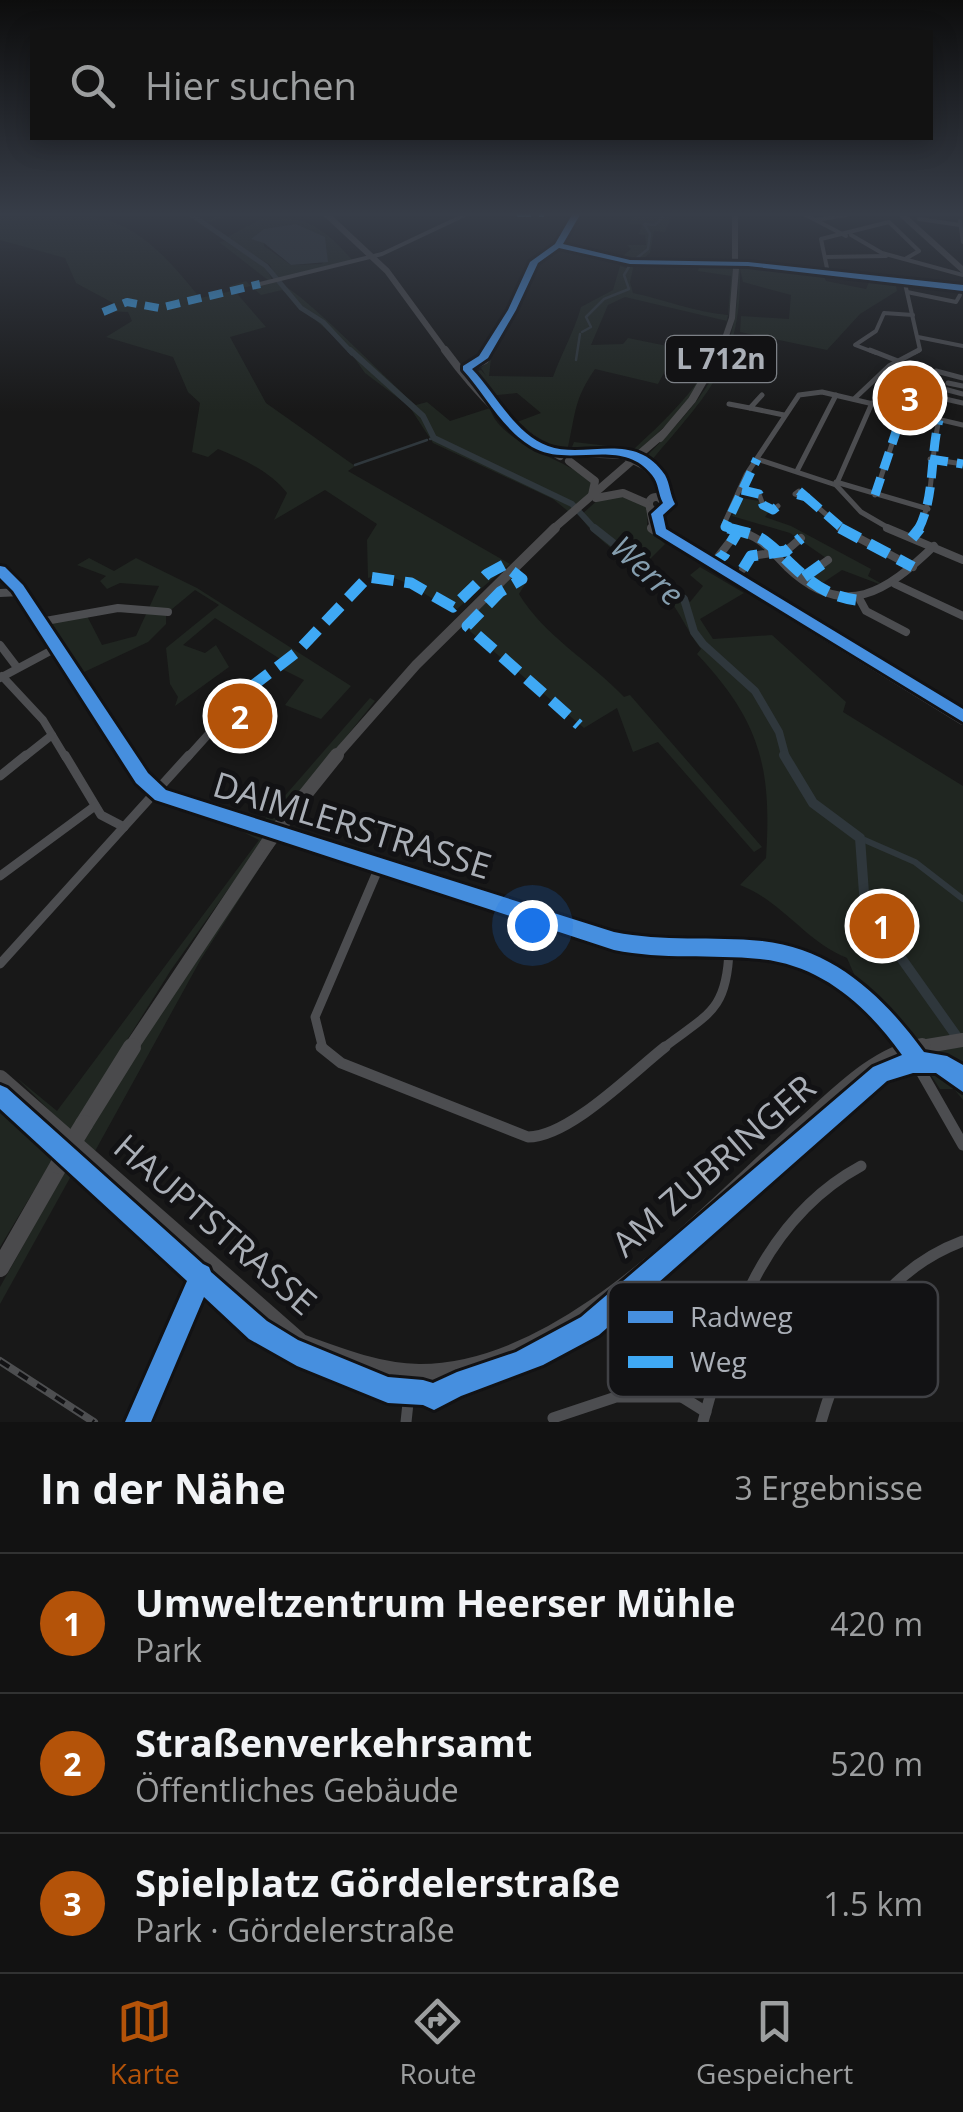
<!DOCTYPE html>
<html lang="de">
<head>
<meta charset="utf-8">
<style>
  :root { --surface:#121212; --page:#1f2020; --text:#f1f3f6; --muted:#9c9e9f; --line:#313232; --accent:#b45309 }
  body { margin:0; font-family:"Open Sans",sans-serif; background:var(--page); color:var(--text) }
  .you { position:absolute; left:532px; top:925px; width:35px; height:35px; margin:-25px; border:8px solid #fff; border-radius:50%; background:#1a73e8; box-shadow:0 0 0 15px #1a73e833 }
  .badge { display:grid; place-items:center; width:65px; height:65px; border-radius:50%; background:var(--accent); color:#fff; font-size:32px; font-weight:700 }
  .pin { position:absolute; translate:-50% -50%; border:5px solid #fff; box-shadow:0 2px 10px #0006 }
  .list { margin:0; padding:0; list-style:none }
  h2 { display:flex; justify-content:space-between; align-items:center; height:130px; margin:0; padding:0 40px; font-size:42px }
  h2 small { font-size:32px; font-weight:400; color:var(--muted) }
  .list li { display:grid; grid-template-columns:65px 1fr auto; gap:30px; align-items:center; box-sizing:border-box; height:140px; padding:0 40px; border-top:2px solid var(--line) }
  .list b { display:block; font-size:38px; white-space:nowrap }
  .list p { margin:0; font-size:32px; white-space:nowrap; color:var(--muted) }
  .list em { font-size:32px; font-style:normal; color:var(--muted) }
  .icon { flex:none; width:55px; height:55px; fill:none; stroke:currentColor; stroke-width:2; stroke-linecap:round; stroke-linejoin:round }
  .map { position:relative; flex:none; width:963px; height:1422px; overflow:hidden }
  .search { position:absolute; background:var(--surface); box-shadow:0 5px 25px #0003; left:30px; right:30px; top:30px; height:110px; display:flex; align-items:center; gap:25px; box-sizing:border-box; padding:0 35px; border-radius:0px; color:var(--muted); font-size:38px }
  .sheet { height:550px; background:var(--surface) }
  nav { display:flex; justify-content:space-around; align-items:center; box-sizing:border-box; height:140px; border-top:2px solid var(--line); background:var(--surface); font-size:28px; color:var(--muted) }
  nav a { display:grid; justify-items:center; gap:5px }
  nav .on { color:var(--accent) }
  .map>svg:first-child { display:block }
  .green { fill:#202621; fill-rule:evenodd }
  .water { fill:#2f373c }
  .lines { fill:none; stroke-linecap:round; stroke-linejoin:round }
  .stream { stroke:#2f373c; stroke-width:2.5 }
  .canal { stroke:#2f373c; stroke-width:6 }
  .river-far3 { stroke:#2f373c; stroke-width:5 }
  .river-far2 { stroke:#2f373c; stroke-width:6 }
  .river-far1 { stroke:#2f373c; stroke-width:8 }
  .river { stroke:#2f373c; stroke-width:10 }
  .minor-far4 { stroke:#4c4d50; stroke-width:4 }
  .minor-far3 { stroke:#4c4d50; stroke-width:5 }
  .minor-far2 { stroke:#4c4d50; stroke-width:8 }
  .minor-far1 { stroke:#4c4d50; stroke-width:9 }
  .minor { stroke:#4c4d50; stroke-width:11 }
  .major-far4 { stroke:#4a4a4c; stroke-width:6 }
  .major-far3 { stroke:#4a4a4c; stroke-width:8 }
  .major-far2 { stroke:#4a4a4c; stroke-width:10 }
  .major-far1 { stroke:#4a4a4c; stroke-width:14 }
  .major { stroke:#4a4a4c; stroke-width:18 }
  .rail-casing { stroke:#4d4e50; stroke-width:8 }
  .rail { stroke:#121214; stroke-width:4; stroke-dasharray:11; stroke-linecap:butt }
  .major-bridge-far3 { stroke:#4a4a4c; stroke-width:6 }
  .major-bridge-far2 { stroke:#4a4a4c; stroke-width:8 }
  .major-bridge-far1 { stroke:#4a4a4c; stroke-width:14 }
  .major-bridge { stroke:#4a4a4c; stroke-width:18 }
  .quiet-far2 { stroke:#3fa9f5; stroke-width:8; stroke-dasharray:14 8; stroke-linecap:butt }
  .quiet-far1 { stroke:#3fa9f5; stroke-width:9; stroke-dasharray:18 9; stroke-linecap:butt }
  .quiet { stroke:#3fa9f5; stroke-width:11; stroke-dasharray:22 11; stroke-linecap:butt }
  .cycleway-casing { stroke:#121214; stroke-width:6 }
  .cycleway { fill:#468fdf; fill-rule:evenodd }
  .labels { text-anchor:middle; stroke-width:10; stroke-linejoin:round; paint-order:stroke }
  .shield { fill:#121214; stroke:#7c8086; stroke-width:2.5 }
  .shield-label { font-size:28px; font-weight:bold; fill:#aaafb7 }
  .water-label { font-size:32px; font-style:italic; fill:#859eaf; stroke:#121214 }
  .near-street-label { font-size:35px; fill:#aaafb7; stroke:#121214 }
  .key { fill:#121214; stroke:#404145; stroke-width:2.5 }
  .key-label { font-size:28px; fill:#aaafb7 }
</style>
</head>
<body>
<div class="map">
<svg width="963" height="1422" viewBox="0 0 963 1422">
  <rect width="100%" height="100%" fill="#181818"/>
  <!-- green -->
  <g class="green">
    <path d="M0,213c108,0 130,-3 200,85l32,-7 -3,-5 17,-5 5,5 18,-5 -50,-39 6,-1 41,27 6,12c23,2 117,103 144,125l11,-3 23,19 40,-13c9,35 73,50 102,73l2,9 -25,22 -16,-13 -120,-56 -24,-37 -44,-33 -17,-24 -66,-59 -21,5 -10,-9 -17,4 32,37 -36,10 36,66 89,63 -7,5 162,93 -53,45c-32,-7 -51,-40 -89,-31l-1,-38 10,-16 -52,-34 -51,30 13,-27c-16,-21 -44,-34 -69,-44l-10,8 -16,-5 8,-49 -12,-11 -15,-35 -67,-20 26,-16 -4,-9 -25,-1 12,-7 -39,-21 -11,-25 -65,-18z"/>
    <path d="M224,213l10,1 -27,9 20,14 36,-19c11,3 13,1 23,1 27,-2 52,24 67,42l-77,18 -6,-14 -68,-42zM296,224l29,14 2,16 -5,10 -31,1 -27,-19 1,-17z"/>
    <path d="M634,213h39l-8,19 -11,-1 -4,22 -10,8 -22,-1 13,-11 -4,-4h19l-1,-10 -7,-1 5,-9 -14,-1z"/>
    <path d="M629,263l5,1 -4,18 3,11c33,7 61,19 95,22l3,-39 -33,-5 1,-4 34,-1c1,81 -39,141 -102,190l-25,-7 -34,-2 2,-5 60,7c38,-35 81,-76 93,-128l-102,-24 -17,8 -17,40 32,-1 5,-6 49,10 -19,36 -63,-15c-21,31 -19,42 -27,78l-20,2 -31,-27 24,-9 -24,-20 -29,3 -16,-23 9,-3 5,6 -5,-8 10,-10 -2,18 64,1c9,-25 21,-45 28,-70l32,-17 7,-24 7,2z"/>
    <path d="M738,266l85,8 3,7 40,8 3,-7 27,4 1,5 -37,23 -33,36 -87,-18 1,-16 48,3 2,-24 -48,-13 -3,-13c2,93 -31,124 -88,191l17,18 5,30 -12,12 11,14 -3,3 -13,-17 1,-7 12,-7 -9,-30 -19,-15c61,-62 99,-103 96,-195z"/>
    <path d="M620,495l22,6 6,9 -1,17 18,17 -16,16 41,42 13,-16 -13,-11 10,-8 44,26 -44,26 13,20 59,-4 74,67 -3,10 120,74v254l-49,1 -57,-60 -10,-23c-41,-16 -65,-57 -107,-73l26,-27c6,-91 -6,-137 -69,-204l4,-5c-16,-21 -25,-46 -44,-65 -25,-24 -58,-39 -77,-68l20,-18z"/>
    <path d="M742,498l17,3 11,9 -5,7 26,9 80,43 -3,7 19,11 -45,-17 -21,14 -12,-6 20,-18 -39,-27 -58,-17z"/>
    <path d="M89,558l25,13 22,-13 61,30 154,98 -30,33 -36,-14 19,-25 -26,-13 7,-5 -70,-44 -32,27 22,8 11,-8 13,22 -54,39 3,-9 -8,-13 -4,-36 53,-43 -24,-15 -29,24v10l-18,18 -66,31 -35,-51 39,-8 16,31 34,-9 23,-50 -39,-3 -13,6 -7,-8 6,-5 -29,-11z"/>
    <path d="M519,568l8,13 -8,13c25,42 72,68 105,103l6,-2 132,152 -8,5 -96,-110 -25,10 -16,-44 -33,20 -119,-101 -2,-4z"/>
    <path d="M370,698l5,3 -101,125 -11,-5z"/>
    <path d="M239,830l27,6 -95,134 -101,161 -53,-53 40,33 202,-271z"/>
    <path d="M278,839l-77,120 -107,194 -12,-11 53,-90z"/>
    <path d="M963,1047v53l-9,-11h-14l-24,-37z"/>
    <path d="M0,1101l57,51 -57,95z"/>
    <path d="M70,1162l6,5 -76,137v-17z"/>
  </g>
  <!-- water -->
  <path class="water" d="M296,224l29,13 3,25 -37,3 -27,-22 -13,-4 13,-10z"/>
  <g class="lines">
    <!-- stream -->
    <g class="stream">
      <path d="M633,261l15,-12 2,-15 -6,-10 11,1 12,-12"/>
      <path d="M582,332l9,-5 -5,-10 18,-18 25,-10 -5,-14 6,-10"/>
      <path d="M576,360l4,-26"/>
      <path d="M430,439l4,-1"/>
      <path d="M355,465l72,-25"/>
    </g>
    <!-- canal -->
    <path class="canal" d="M860,838l55,24 48,37"/>
    <!-- river-far3 -->
    <path class="river-far3" d="M189,213l77,53 35,42 22,14 29,31"/>
    <!-- river-far2 -->
    <path class="river-far2" d="M350,350l73,66 11,22 138,66 24,26"/>
    <!-- river-far1 -->
    <path class="river-far1" d="M594,528l90,71 10,33 9,12 52,47 24,41 7,26"/>
    <!-- river -->
    <path class="river" d="M784,755l29,48 47,35 5,69 95,134"/>
    <!-- minor-far4 -->
    <g class="minor-far4">
      <path d="M517,213h27"/>
      <path d="M802,213l44,23"/>
      <path d="M919,219l41,6"/>
      <path d="M816,220l30,-5"/>
      <path d="M960,221l3,21"/>
      <path d="M851,235l31,18 81,22"/>
      <path d="M558,248l71,15 124,3 210,22"/>
      <path d="M825,257l61,-1"/>
      <path d="M828,273l-7,-34 68,-17 30,29 -14,8"/>
      <path d="M904,279l16,71 -6,3"/>
      <path d="M260,284l122,-30 87,-41"/>
      <path d="M907,292l49,10 4,-7"/>
      <path d="M918,337l45,9"/>
      <path d="M490,353l47,-91 28,-20 12,-29"/>
      <path d="M876,353l-21,-8 21,-14 8,-18 29,2"/>
    </g>
    <!-- minor-far3 -->
    <g class="minor-far3">
      <path d="M870,350l28,11"/>
      <path d="M936,371l27,7"/>
      <path d="M465,372l21,-11 5,-11"/>
      <path d="M948,383l15,3"/>
      <path d="M944,389l19,5"/>
      <path d="M919,393l44,10"/>
      <path d="M762,395l-12,13 34,7"/>
      <path d="M854,399l35,-33 30,-16"/>
      <path d="M729,404l21,4"/>
      <path d="M757,459l79,26"/>
      <path d="M930,459l33,5"/>
      <path d="M797,471l39,-76"/>
      <path d="M836,482l92,27"/>
      <path d="M836,485l25,27 31,18"/>
      <path d="M836,485l36,-82"/>
      <path d="M742,490l17,4 4,11 10,5 5,-4"/>
      <path d="M799,491l7,6 -11,-3z"/>
      <path d="M875,495l28,-84"/>
      <path d="M806,497l38,33"/>
      <path d="M739,530l-15,-6 22,-49 53,-80 23,-3 141,33"/>
      <path d="M918,530c17,-31 12,-75 21,-110"/>
    </g>
    <!-- minor-far2 -->
    <g class="minor-far2">
      <path d="M732,528c32,11 32,16 55,39 58,55 100,24 147,-21"/>
      <path d="M840,528l73,39"/>
      <path d="M887,528l76,32"/>
      <path d="M912,538l8,-10"/>
      <path d="M711,566l27,-35"/>
      <path d="M743,569l8,-13 35,-5 15,-13"/>
      <path d="M0,570l18,18 111,170"/>
      <path d="M804,577l24,-17"/>
      <path d="M895,584l68,32"/>
      <path d="M0,593l21,-1"/>
      <path d="M860,600l6,11 40,21"/>
      <path d="M40,622l78,-14 50,4"/>
      <path d="M0,645l16,21"/>
      <path d="M2,676l41,44 23,38"/>
      <path d="M0,678l56,-30"/>
      <path d="M23,758l29,-23"/>
      <path d="M187,758l64,-71"/>
    </g>
    <!-- minor-far1 -->
    <g class="minor-far1">
      <path d="M65,755l36,60 23,12"/>
      <path d="M127,755l34,40 453,146 182,16 34,14 29,21 50,57"/>
      <path d="M0,776l26,-21"/>
      <path d="M0,876l95,-70"/>
      <path d="M0,964l189,-209"/>
      <path d="M323,1049l-8,-32 65,-152"/>
      <path d="M662,1049c45,-35 65,-37 67,-99"/>
    </g>
    <!-- minor -->
    <g class="minor">
      <path d="M321,1047l20,16 187,74c41,0 104,-64 137,-90"/>
      <path d="M907,1047l56,98"/>
      <path d="M706,1412l-24,-15 40,-72 8,1"/>
      <path d="M553,1418l63,-21h66"/>
      <path d="M138,1422l68,-159"/>
      <path d="M406,1422l5,-47"/>
      <path d="M703,1422c27,-101 62,-204 158,-256"/>
      <path d="M821,1422c23,-80 61,-151 142,-181"/>
    </g>
    <!-- major-far4 -->
    <g class="major-far4">
      <path d="M325,213l62,58 60,82"/>
      <path d="M735,213v49"/>
      <path d="M900,213l63,57"/>
      <path d="M720,353l12,-35 4,-50"/>
    </g>
    <!-- major-far3 -->
    <g class="major-far3">
      <path d="M445,350c33,45 66,79 115,106"/>
      <path d="M660,438l32,-38 29,-50"/>
      <path d="M576,453l47,2"/>
      <path d="M569,461l26,20 -3,14"/>
      <path d="M645,466l14,14 2,19"/>
      <circle cx="656" cy="504" r="7"/>
      <path d="M596,498l27,-5 23,10"/>
      <path d="M650,508l4,22"/>
      <path d="M552,530l112,-97"/>
    </g>
    <!-- major-far2 -->
    <g class="major-far2">
      <path d="M652,528l311,192"/>
      <path d="M334,758l82,-93 139,-137"/>
    </g>
    <!-- major-far1 -->
    <g class="major-far1">
      <path d="M284,821l53,-66"/>
      <path d="M130,1049l137,-205"/>
      <path d="M909,1049l54,-9"/>
    </g>
    <!-- major -->
    <g class="major">
      <path d="M0,1079l301,264c38,14 77,29 118,30 144,1 283,-156 384,-246 34,-30 73,-72 119,-80"/>
      <path d="M84,1124l48,-77"/>
      <path d="M0,1268l59,-103"/>
    </g>
    <!-- rail casing -->
    <g class="rail-casing">
      <path id="rail" d="M0,1361l94,61"/>
    </g>
    <!-- rail -->
    <use href="#rail" class="rail"/>
    <!-- major-bridge-far3 -->
    <path class="major-bridge-far3" d="M735,262l1,6"/>
    <!-- major-bridge-far2 -->
    <path class="major-bridge-far2" d="M623,455l22,11"/>
    <!-- major-bridge-far1 -->
    <path class="major-bridge-far1" d="M267,844l17,-23"/>
    <!-- major-bridge -->
    <path class="major-bridge" d="M59,1165l25,-41"/>
    <!-- quiet-far2 -->
    <g class="quiet-far2">
      <path d="M517,213h27"/>
      <path d="M103,312l24,-10 32,6 101,-24"/>
    </g>
    <!-- quiet-far1 -->
    <g class="quiet-far1">
      <path d="M930,459l33,5"/>
      <path d="M742,490l17,4 4,11 10,5 5,-4"/>
      <path d="M799,491l7,6 -11,-3z"/>
      <path d="M875,495l28,-84"/>
      <path d="M806,497l38,33"/>
      <path d="M736,530l-11,-3 32,-68"/>
      <path d="M918,530c17,-31 12,-75 21,-110"/>
    </g>
    <!-- quiet -->
    <g class="quiet">
      <path d="M728,528c11,3 28,6 37,13 31,24 47,53 91,59"/>
      <path d="M840,528l73,39"/>
      <path d="M912,538l8,-10"/>
      <path d="M709,567l15,-12 14,-24"/>
      <path d="M743,569l8,-13 35,-5 15,-13"/>
      <path d="M804,577l24,-17"/>
      <path d="M251,687l46,-35 71,-75 43,6 42,24 34,-33 17,-9 18,14 -22,13 -33,34 112,99"/>
    </g>
    <!-- cycleway casing -->
    <g class="cycleway-casing">
      <g id="cycleway">
        <path d="M573,213h8l-18,31 67,16 118,2 215,23v6l-215,-25 -118,-2 -71,-16 -21,15 -22,47 -28,48 -16,11c24,25 42,64 76,77 38,14 86,-17 117,29 5,9 5,20 10,29l-12,11 3,14 297,180v13l-307,-188 -5,-20 12,-11c-5,-9 -4,-20 -11,-28 -29,-38 -79,-8 -116,-26 -32,-16 -50,-54 -73,-79v-4l16,-10 29,-46 22,-48 25,-18z"/>
        <path d="M0,566l5,1 18,18 125,188 18,17 448,142c49,10 98,4 148,9 72,8 121,55 162,111l23,4 16,9v27l-27,-19h-23l-26,8 -288,254 -56,30 -82,31 -27,14 -11,-5 -35,-2 -91,-37 -48,-27 -45,-42 -53,125h-26l62,-141 -187,-172v-24l7,3 196,176 6,3 2,5 56,49 31,19 90,37 35,3 10,3 24,-11 59,-20 65,-35 292,-250 29,-12c-35,-49 -80,-90 -142,-96 -49,-5 -97,1 -146,-9l-459,-150 -19,-17 -123,-192 -13,-13z"/>
      </g>
    </g>
    <!-- cycleway -->
    <use href="#cycleway" class="cycleway"/>
  </g>
  <!-- sky -->
  <linearGradient id="sky" x2="0" y2="1"><stop stop-color="#0d0d0d"/><stop offset="0.52" stop-color="#373d48"/><stop offset="1" stop-color="#373d48" stop-opacity="0"/></linearGradient>
  <rect width="963" height="412" fill="url(#sky)"/>
  <g class="labels">
    <!-- shield labels -->
    <rect class="shield" x="666" y="336" width="110" height="46" rx="8"/>
    <g class="shield-label">
      <text x="721" y="369">L 712n</text>
    </g>
    <!-- water labels -->
    <g class="water-label">
      <text transform="translate(647 571) rotate(43)" y="11">Werre</text>
    </g>
    <!-- near-street labels -->
    <g class="near-street-label">
      <text transform="translate(352 826) rotate(17)" y="12">DAIMLERSTRASSE</text>
      <text transform="translate(714 1166) rotate(-41)" y="12">AM ZUBRINGER</text>
      <text transform="translate(215 1225) rotate(41)" y="12">HAUPTSTRASSE</text>
    </g>
  </g>
  <!-- legend -->
  <rect x="608" y="1282" width="330" height="115" rx="15" class="key"/>
  <rect x="628" y="1311" width="45" height="12" fill="#468fdf"/>
  <rect x="628" y="1356" width="45" height="12" fill="#3fa9f5"/>
  <g class="key-label">
    <text x="690" y="1327">Radweg</text>
    <text x="690" y="1372">Weg</text>
  </g>
</svg>
<div class="you"></div>
<div class="pin badge" style="left:882px;top:926px">1</div>
<div class="pin badge" style="left:240px;top:716px">2</div>
<div class="pin badge" style="left:910px;top:398px">3</div>
<div class="search"><svg class="icon" aria-label="search" viewBox="0 0 24 24"><circle cx="10" cy="10" r="6"/><path d="M15 15l6 6"/></svg>Hier suchen</div>
</div>
<section class="sheet">
<h2>In der Nähe<small>3 Ergebnisse</small></h2>
<ul class="list">
<li><span class="badge">1</span><div><b>Umweltzentrum Heerser Mühle</b><p>Park</p></div><em>420 m</em></li>
<li><span class="badge">2</span><div><b>Straßenverkehrsamt</b><p>Öffentliches Gebäude</p></div><em>520 m</em></li>
<li><span class="badge">3</span><div><b>Spielplatz Gördelerstraße</b><p>Park · Gördelerstraße</p></div><em>1.5 km</em></li>
</ul>
</section>
<nav>
<a class="on"><svg class="icon" aria-label="map" viewBox="0 0 24 24"><path d="M3 6l6-2 6 2 6-2v14l-6 2-6-2-6 2zM9 4v14M15 6v14"/></svg>Karte</a>
<a><svg class="icon" aria-label="directions" viewBox="0 0 24 24"><path d="M12 3l9 9-9 9-9-9zM9 14v-3h6M13 9l2 2-2 2"/></svg>Route</a>
<a><svg class="icon" aria-label="saved" viewBox="0 0 24 24"><path d="M7 4h10v16l-5-4-5 4z"/></svg>Gespeichert</a>
</nav>
</body>
</html>
